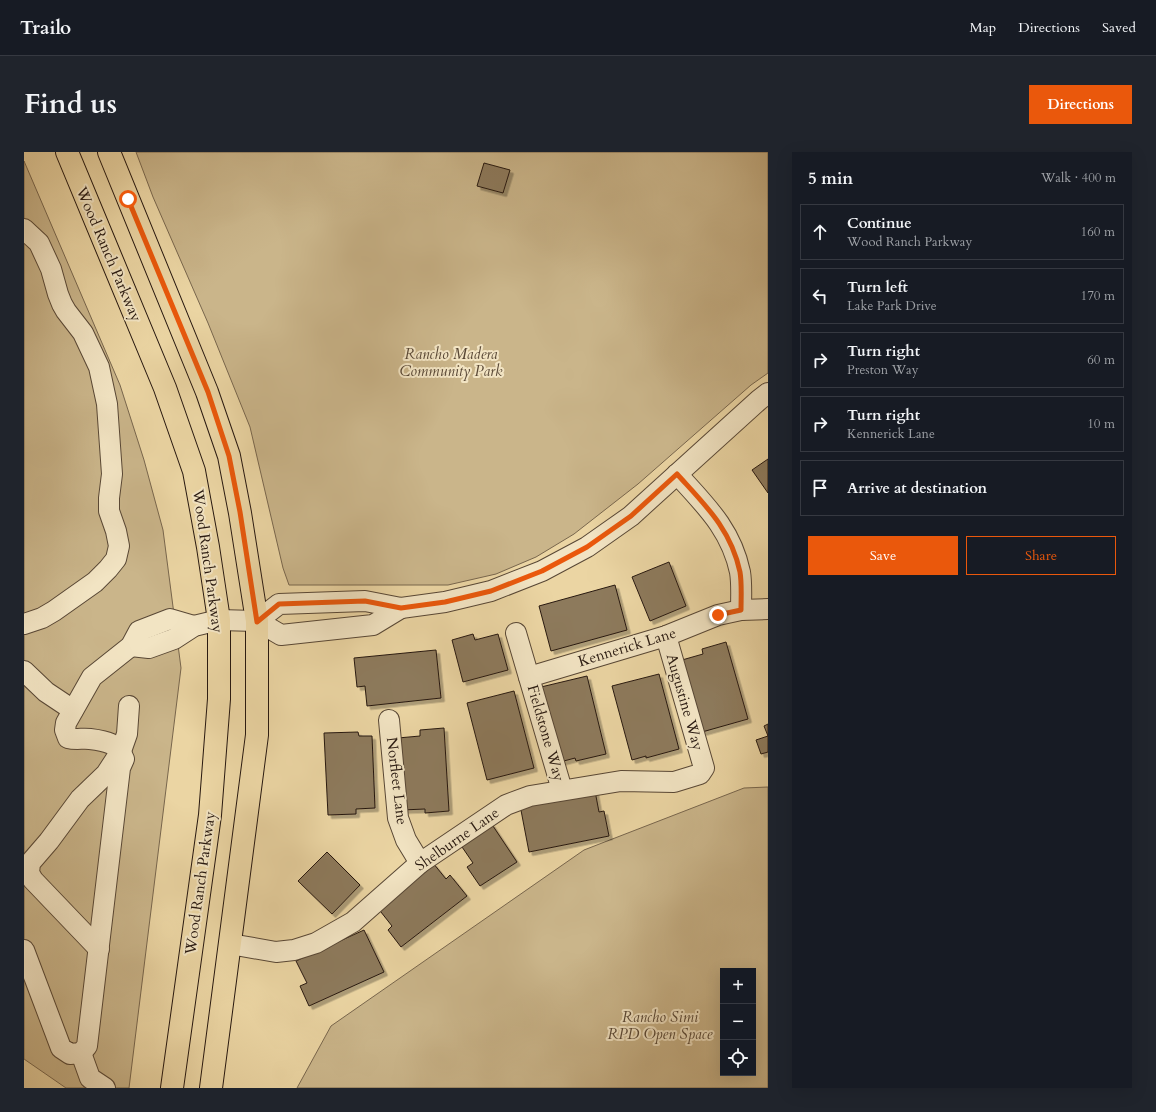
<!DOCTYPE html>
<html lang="en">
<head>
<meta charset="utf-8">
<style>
  :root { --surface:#171b24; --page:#20242c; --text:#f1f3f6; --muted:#9ea1a6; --line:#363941; --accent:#ea580c }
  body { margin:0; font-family:Cardo,serif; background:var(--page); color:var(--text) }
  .controls { position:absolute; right:12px; bottom:12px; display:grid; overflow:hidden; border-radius:0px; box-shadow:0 4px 16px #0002 }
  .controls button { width:36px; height:36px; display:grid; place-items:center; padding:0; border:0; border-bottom:1px solid var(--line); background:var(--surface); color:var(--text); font:20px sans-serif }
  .stop { position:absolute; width:12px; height:12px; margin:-9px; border:3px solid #ea580c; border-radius:50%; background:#fff }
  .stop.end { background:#ea580c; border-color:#fff; box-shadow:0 1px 4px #0008 }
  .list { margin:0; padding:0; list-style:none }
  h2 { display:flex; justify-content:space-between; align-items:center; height:52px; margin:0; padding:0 16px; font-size:17px }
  h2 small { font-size:13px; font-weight:400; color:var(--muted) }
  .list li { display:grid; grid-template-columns:26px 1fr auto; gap:12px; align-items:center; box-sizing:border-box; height:56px; margin:0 8px 8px; padding:0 8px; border:1px solid var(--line); border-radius:0px }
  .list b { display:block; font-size:15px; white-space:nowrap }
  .list p { margin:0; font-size:13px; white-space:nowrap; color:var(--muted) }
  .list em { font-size:13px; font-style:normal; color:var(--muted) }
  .actions { display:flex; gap:8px; padding:12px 16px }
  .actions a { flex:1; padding:9px 0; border:1px solid var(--accent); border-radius:0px; text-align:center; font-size:14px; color:var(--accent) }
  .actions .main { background:var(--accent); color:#fff }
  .icon { flex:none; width:22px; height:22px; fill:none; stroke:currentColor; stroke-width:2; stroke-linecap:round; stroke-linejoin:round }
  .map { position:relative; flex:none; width:744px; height:936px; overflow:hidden; border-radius:0px }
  header { display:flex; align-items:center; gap:24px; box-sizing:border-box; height:56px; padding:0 20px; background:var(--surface); border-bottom:1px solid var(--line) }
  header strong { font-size:19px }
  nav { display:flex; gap:22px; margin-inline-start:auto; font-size:14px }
  .intro { display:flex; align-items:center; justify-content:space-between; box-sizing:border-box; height:96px; padding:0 24px }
  h1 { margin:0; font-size:28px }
  .button { padding:10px 18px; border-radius:0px; background:var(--accent); color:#fff; font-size:14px; font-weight:700 }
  main { display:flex; gap:24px; padding:0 24px }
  aside { flex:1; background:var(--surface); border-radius:0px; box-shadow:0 4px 16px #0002 }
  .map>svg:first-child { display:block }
  .green { fill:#cab58a; stroke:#78664d; fill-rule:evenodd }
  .building { fill:#8d7a5c; stroke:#271810; filter:url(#shadow) }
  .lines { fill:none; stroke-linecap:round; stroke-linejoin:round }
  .minor-casing { stroke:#584735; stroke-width:22 }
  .major-casing { stroke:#271810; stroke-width:24 }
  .minor { stroke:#f2e4c3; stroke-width:20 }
  .major { stroke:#ebd5a3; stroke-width:22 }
  .route { stroke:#ea580c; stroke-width:5 }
  .labels { text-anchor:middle; stroke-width:4; stroke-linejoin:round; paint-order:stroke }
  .street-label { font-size:15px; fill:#271810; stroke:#f2e4c3 }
  .park-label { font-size:15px; font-style:italic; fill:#584735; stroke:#f2e4c3 }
</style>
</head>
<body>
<header>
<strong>Trailo</strong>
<nav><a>Map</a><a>Directions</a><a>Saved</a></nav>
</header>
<div class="intro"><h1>Find us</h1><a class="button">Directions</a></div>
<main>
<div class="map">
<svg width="744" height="936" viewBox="0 0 744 936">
  <defs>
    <filter id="shadow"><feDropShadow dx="3.5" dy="3.5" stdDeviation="0" flood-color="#0004"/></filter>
  </defs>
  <rect width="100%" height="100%" fill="#ebd5a3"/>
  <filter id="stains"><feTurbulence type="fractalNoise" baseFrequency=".005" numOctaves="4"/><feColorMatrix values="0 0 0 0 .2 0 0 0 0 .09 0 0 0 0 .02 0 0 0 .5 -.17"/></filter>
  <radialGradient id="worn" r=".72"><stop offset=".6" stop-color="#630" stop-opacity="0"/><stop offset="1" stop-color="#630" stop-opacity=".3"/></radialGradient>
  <!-- green -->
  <g class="green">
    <path d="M112,0h632v221l-17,12 -113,99 -64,50 -38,23 -40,17 -48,11h-159l-6,-17 -33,-141 -42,-104 -55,-126z"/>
    <path d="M0,9l96,224 24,75 19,70 18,138 -52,420h-63l-42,-29z"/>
    <path d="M744,635v301h-471l34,-62 253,-176 160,-62zM699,819h30v102h-30z"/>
  </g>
  <!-- building -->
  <g class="building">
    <path d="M460,11l26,7 -7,23 -26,-7z"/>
    <path d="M744,307v34l-16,-23z"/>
    <path d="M645,410l17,44 -36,15 -18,-44z"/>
    <path d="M591,433l12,45 -76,21 -12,-45z"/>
    <path d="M449,482l2,6 23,-6 10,36 -45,12 -11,-42z"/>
    <path d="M702,490l22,77 -46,13 -20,-72 21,-6 -1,-5z"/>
    <path d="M412,498l5,48 -74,8 -2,-20 -8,1 -3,-29z"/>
    <path d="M635,522l20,75 -33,9v-2l-14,4 -20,-74z"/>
    <path d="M563,524l19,78 -30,7 -1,-3 -15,4 -19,-75z"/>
    <path d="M490,539l20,77 -47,12 -20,-77z"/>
    <path d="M744,572v28l-7,2 -5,-14 12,-4 -4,-10z"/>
    <path d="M420,576l5,83 -24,2v-4l-23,1 -4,-72 22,-2v-6z"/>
    <path d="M334,580l1,4h13l3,72 -19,1v5l-28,1 -4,-82z"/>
    <path d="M571,639l4,21 5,-1 5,25 -80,16 -9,-47z"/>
    <path d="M467,671l26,39 -37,24 -13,-19 6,-4 -13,-19z"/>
    <path d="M303,700l33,33 -28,29 -34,-33z"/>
    <path d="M409,711l13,16 4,-4 17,21 -66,51 -13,-17 4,-4 -15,-19z"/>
    <path d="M340,778l20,42 -75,34 -9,-20 7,-3 -11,-22z"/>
  </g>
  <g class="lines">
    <!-- minor casing -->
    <g class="minor-casing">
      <g id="minor">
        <path d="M0,77l15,14 12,26 7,25 4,10 4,7 17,22 16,34 8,37 5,70 -3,24v13l7,20 3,15 -3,13 -8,10 -13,13 -41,29 -12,7 -18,6"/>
        <path d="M653,322c28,31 54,55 63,98 2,12 1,26 1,38"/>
        <path d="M233,469l22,-17 86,-3 36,7 44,-6 46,-11 51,-20 45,-24 44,-31 128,-116 9,-7"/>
        <path d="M492,481l46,157"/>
        <path d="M107,494l18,2 25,-9 20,-13 25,-6 38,1 24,14 92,-10 28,-17"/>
        <path d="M0,519l22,21 27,18"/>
        <path d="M505,525l137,-41 52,-21 23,-5 27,-1"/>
        <path d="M365,568l9,98 8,22 14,23"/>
        <path d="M206,792l46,8 18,-2 22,-7 37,-21 67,-59 86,-58 24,-9 91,-15 53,1 26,-8 4,-6 -38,-132"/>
        <path d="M75,797l-66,-69 -4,-7 1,-10 19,-22 31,-42 26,-25 15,-23 6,-17 2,-28"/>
        <path d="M0,798l37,98 9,6 11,-1 6,-7 33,-278 4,-9c-6,-16 -18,-18 -34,-20 -7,-1 -14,1 -22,-1l-3,-8 1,-7 26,-46 39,-31 8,-15 31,-12 24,7"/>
        <path d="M57,901l9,25 15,10"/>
      </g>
    </g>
    <!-- major casing -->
    <g class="major-casing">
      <g id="major">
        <path d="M43,0l98,236 29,83 14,76 11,73v79l-9,116 -38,273"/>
        <path d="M85,0l98,240 22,64 11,57 17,108v114l-46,353"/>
      </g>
    </g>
    <!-- minor -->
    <use href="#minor" class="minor"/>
    <!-- major -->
    <use href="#major" class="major"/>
  </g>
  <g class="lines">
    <!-- route -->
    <path class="route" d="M104,47l80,193 21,64 11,56 17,110 22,-18 86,-3 36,7 44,-6 46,-11 51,-20 45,-24 44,-31 46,-42c28,31 54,55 63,98 2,12 1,26 1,38l-23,5"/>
  </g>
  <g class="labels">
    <!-- street labels -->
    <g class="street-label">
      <text transform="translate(85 102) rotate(67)" y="5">Wood Ranch Parkway</text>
      <text transform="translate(184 409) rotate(82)" y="5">Wood Ranch Parkway</text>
      <text transform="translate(603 495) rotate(-17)" y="5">Kennerick Lane</text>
      <text transform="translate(661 550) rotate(74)" y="5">Augustine Way</text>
      <text transform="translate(522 581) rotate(74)" y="5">Fieldstone Way</text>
      <text transform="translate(373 629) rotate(83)" y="5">Norfleet Lane</text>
      <text transform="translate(433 687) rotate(-35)" y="5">Shelburne Lane</text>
      <text transform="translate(176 731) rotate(-82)" y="5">Wood Ranch Parkway</text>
    </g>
    <!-- park labels -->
    <g class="park-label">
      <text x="427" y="207">Rancho Madera<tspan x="427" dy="17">Community Park</tspan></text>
      <text x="636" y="870">Rancho Simi<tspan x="636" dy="17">RPD Open Space</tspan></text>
    </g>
  </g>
  <rect width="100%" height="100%" filter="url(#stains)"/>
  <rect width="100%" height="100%" fill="url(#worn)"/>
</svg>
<div class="controls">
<button>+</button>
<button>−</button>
<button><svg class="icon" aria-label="locate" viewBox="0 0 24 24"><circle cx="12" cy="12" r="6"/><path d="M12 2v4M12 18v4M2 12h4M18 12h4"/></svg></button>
</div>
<div class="stop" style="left:104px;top:47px"></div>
<div class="stop end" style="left:694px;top:463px"></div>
</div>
<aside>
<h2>5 min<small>Walk · 400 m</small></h2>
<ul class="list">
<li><svg class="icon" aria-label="ahead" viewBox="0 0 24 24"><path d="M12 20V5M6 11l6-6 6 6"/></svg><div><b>Continue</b><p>Wood Ranch Parkway</p></div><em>160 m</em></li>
<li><svg class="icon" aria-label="left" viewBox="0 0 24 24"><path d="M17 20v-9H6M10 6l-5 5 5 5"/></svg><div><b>Turn left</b><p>Lake Park Drive</p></div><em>170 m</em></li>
<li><svg class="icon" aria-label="right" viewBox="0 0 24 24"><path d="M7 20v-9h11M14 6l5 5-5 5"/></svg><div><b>Turn right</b><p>Preston Way</p></div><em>60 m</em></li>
<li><svg class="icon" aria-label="right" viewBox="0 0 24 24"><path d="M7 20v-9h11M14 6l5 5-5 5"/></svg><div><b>Turn right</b><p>Kennerick Lane</p></div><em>10 m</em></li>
<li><svg class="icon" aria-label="arrive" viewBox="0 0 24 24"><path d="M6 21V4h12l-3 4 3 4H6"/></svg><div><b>Arrive at destination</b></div></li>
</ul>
<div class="actions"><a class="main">Save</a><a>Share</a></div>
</aside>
</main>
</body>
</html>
